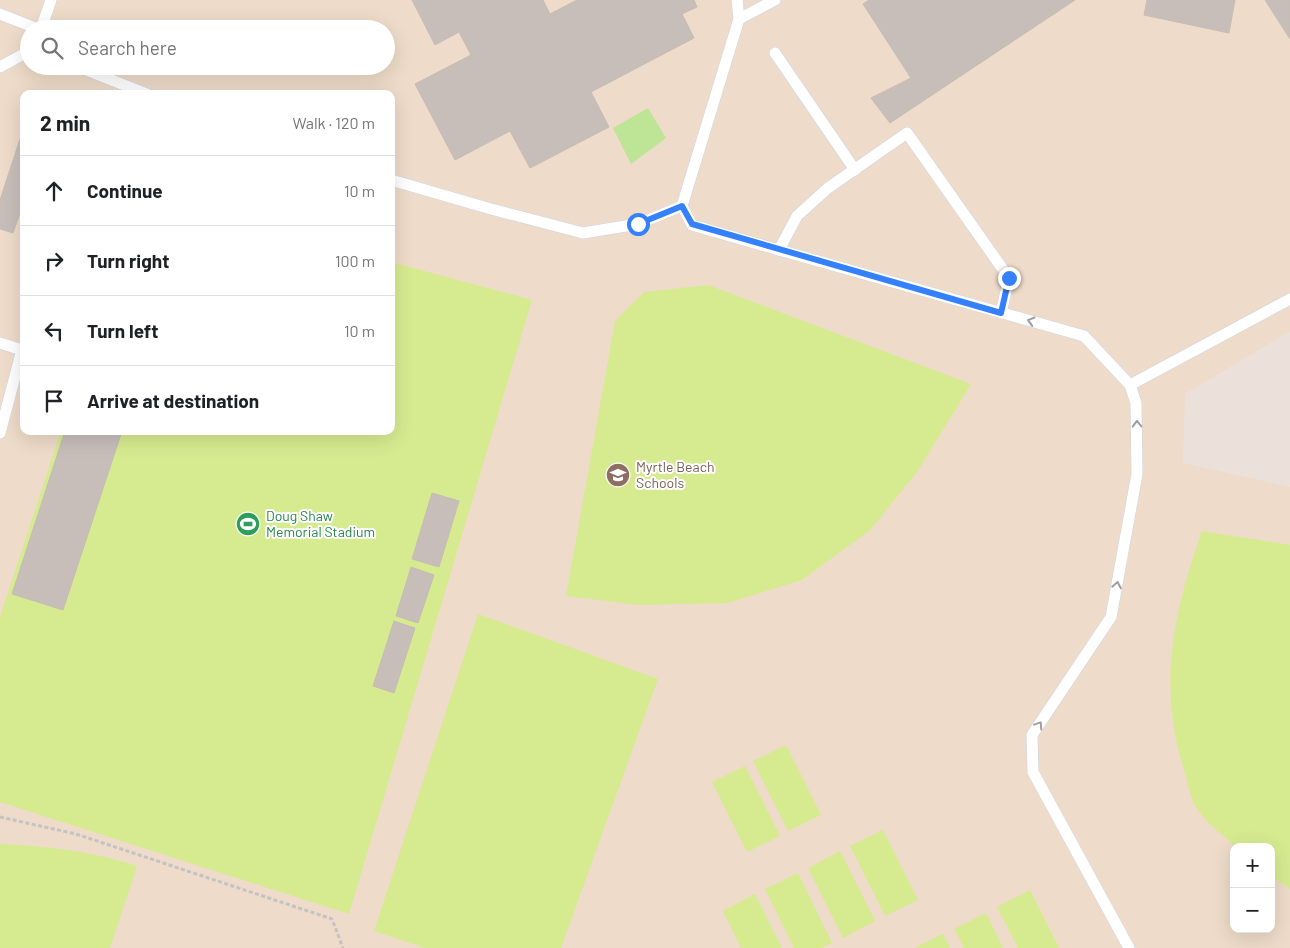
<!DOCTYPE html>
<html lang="en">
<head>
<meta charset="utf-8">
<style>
  :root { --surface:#fff; --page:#f2f2f2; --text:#202124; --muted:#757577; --line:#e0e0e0 }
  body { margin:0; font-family:Barlow,sans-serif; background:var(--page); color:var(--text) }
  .controls { position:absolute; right:15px; bottom:15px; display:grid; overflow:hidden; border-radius:10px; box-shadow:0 5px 20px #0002 }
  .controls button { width:45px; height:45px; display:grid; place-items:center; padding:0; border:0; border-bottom:1px solid var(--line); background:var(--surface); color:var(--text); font:25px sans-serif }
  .stop { position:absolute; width:15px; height:15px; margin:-11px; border:4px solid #3580fd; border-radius:50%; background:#fff }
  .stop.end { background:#3580fd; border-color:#fff; box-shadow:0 1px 5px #0008 }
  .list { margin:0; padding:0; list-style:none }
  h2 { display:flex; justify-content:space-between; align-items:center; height:65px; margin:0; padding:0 20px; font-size:21px }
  h2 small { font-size:16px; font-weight:400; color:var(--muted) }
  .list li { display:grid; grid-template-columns:32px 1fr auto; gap:15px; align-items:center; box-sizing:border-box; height:70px; padding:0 20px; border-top:1px solid var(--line) }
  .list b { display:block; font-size:19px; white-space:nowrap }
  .list em { font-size:16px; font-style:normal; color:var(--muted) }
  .icon { flex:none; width:28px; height:28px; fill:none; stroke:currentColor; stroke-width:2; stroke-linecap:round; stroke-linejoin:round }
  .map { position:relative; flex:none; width:1290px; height:948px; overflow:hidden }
  .search { position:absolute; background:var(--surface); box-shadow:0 5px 20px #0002; left:20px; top:20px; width:375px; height:55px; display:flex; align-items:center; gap:12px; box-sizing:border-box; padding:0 18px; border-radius:28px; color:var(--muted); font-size:19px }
  .panel { position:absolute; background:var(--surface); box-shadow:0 5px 20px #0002; left:20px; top:90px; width:375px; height:345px; border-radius:10px }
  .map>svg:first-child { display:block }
  .education { fill:#eedbc9; fill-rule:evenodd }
  .green { fill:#bee495 }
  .pitch { fill:#d6eb90 }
  .building { fill:#c7beba; stroke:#c7bcb4 }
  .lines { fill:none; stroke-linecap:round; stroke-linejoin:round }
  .service-casing { stroke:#cfd6e2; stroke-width:12 }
  .path { stroke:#c3c3c3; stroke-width:3; stroke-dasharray:4 2.5; stroke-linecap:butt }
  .service { stroke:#fff; stroke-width:11 }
  .oneway { stroke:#9f9f9f }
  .route { stroke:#3580fd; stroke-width:6 }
  .labels { text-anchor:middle; stroke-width:4; stroke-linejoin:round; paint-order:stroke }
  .education-label { font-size:14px; fill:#785e54; stroke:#fff; text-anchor:start }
  .leisure-label { font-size:14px; fill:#27864d; stroke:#fff; text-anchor:start }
</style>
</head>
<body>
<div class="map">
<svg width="1290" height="948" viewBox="0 0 1290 948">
  <rect width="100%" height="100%" fill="#ece1da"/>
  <!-- education -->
  <path class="education" d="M0,0h1290v331l-105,63 -2,69 107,24v461h-1290zM29,29h357v37h-357zM24,94h367v337h-367zM1234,847h37v82h-37z"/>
  <!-- green -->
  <path class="green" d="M648,108l18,30 -35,26 -18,-36z"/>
  <!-- pitch -->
  <g class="pitch">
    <path d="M391,262l141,38 -183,614 -349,-112v-185l61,-186h330z"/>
    <path d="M708,285l263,99 -54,88 -47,58 -68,50 -75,23 -89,2 -72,-9 49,-275 29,-29z"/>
    <path d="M1202,531l88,14v344l-19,-13v-29h-35c-13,-12 -29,-23 -39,-38 -6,-9 -9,-25 -12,-36 -28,-85 -12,-160 17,-242z"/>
    <path d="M478,614l180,65 -97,269h-136l-51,-17z"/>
    <path d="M786,745l35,70 -33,16 -35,-70z"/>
    <path d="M745,766l35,70 -33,16 -35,-70z"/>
    <path d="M883,830l35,70 -33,16 -35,-70z"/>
    <path d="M0,844c49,2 90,7 137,22l-27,82h-110z"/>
    <path d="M840,851l35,70 -32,17 -35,-70z"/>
    <path d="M798,873l34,70 -11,5h-27l-29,-59z"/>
    <path d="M1030,890l29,58h-41l-21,-41z"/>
    <path d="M755,894l27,54h-41l-18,-37z"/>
    <path d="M986,913l17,35h-39l-10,-19z"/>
    <path d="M943,934l7,14h-36z"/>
  </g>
  <!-- building -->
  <g class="building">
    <path d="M412,0h131l7,14 27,-14h117l3,7 -15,7 12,24 -103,54 18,35 -79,41 -20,-37 -55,29 -40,-76 56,-29 -12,-23 -24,13z"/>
    <path d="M869,0h206l-185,123 -19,-25 40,-20 -48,-74z"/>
    <path d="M1147,0h88l-6,33 -85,-18z"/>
    <path d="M1265,0h25v39z"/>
    <path d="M24,127v74l-11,32 -13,-4v-29z"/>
    <path d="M65,431h57l-59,179 -51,-16z"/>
    <path d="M432,493l27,8 -20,66 -27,-8z"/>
    <path d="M411,567l23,8 -16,48 -22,-7z"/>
    <path d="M394,621l21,7 -21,65 -21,-7z"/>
  </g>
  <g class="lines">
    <!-- service casing -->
    <g class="service-casing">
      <g id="service">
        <path d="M737,0l2,19 -57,187 10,19 87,25 18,-34 31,-28 79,-55 102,145 -8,35"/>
        <path d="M0,14l38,15"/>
        <path d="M739,19l36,-19"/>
        <path d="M41,29l10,-29"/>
        <path d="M775,53l80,117"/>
        <path d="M76,66l71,28"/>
        <path d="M0,67l29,-16"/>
        <path d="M391,180l100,29 92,24 55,-9 44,-18"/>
        <path d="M779,250l305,86 46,49 6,18 1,71 -26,143 -79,118 1,37 96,176"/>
        <path d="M0,343l22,7 -22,83"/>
        <path d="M1130,385l160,-86"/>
      </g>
    </g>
    <!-- path -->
    <path class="path" d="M0,817l76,17 256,85 11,29"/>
    <!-- service -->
    <use href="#service" class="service"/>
  </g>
  <!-- one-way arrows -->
  <defs><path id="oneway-chevron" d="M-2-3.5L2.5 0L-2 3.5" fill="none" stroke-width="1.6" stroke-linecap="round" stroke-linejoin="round" transform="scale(1.25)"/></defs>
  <g class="oneway">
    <use href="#oneway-chevron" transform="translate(1031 321) rotate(-164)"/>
    <use href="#oneway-chevron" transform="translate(1137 424) rotate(-91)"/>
    <use href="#oneway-chevron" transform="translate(1117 585) rotate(-80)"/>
    <use href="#oneway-chevron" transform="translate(1039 725) rotate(-56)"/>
  </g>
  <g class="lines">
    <!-- route -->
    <path class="route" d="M638,224l44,-18 10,18 309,89 8,-35"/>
  </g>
  <!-- icons -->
  <defs>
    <g id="school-disc" transform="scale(1.25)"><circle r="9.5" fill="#8d6e63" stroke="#fff"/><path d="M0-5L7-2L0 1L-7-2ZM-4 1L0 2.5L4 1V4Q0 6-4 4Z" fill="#fff"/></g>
    <g id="stadium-disc" transform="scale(1.25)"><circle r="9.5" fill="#2e9e5b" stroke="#fff"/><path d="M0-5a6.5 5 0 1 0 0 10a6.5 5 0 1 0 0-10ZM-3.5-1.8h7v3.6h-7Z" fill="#fff"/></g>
  </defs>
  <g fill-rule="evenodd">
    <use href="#school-disc" x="618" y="475"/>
    <use href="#stadium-disc" x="248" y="524"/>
  </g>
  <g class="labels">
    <!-- education labels -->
    <g class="education-label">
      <text x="636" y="472">Myrtle Beach<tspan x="636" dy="16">Schools</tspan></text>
    </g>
    <!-- leisure labels -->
    <g class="leisure-label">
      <text x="266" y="521">Doug Shaw<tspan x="266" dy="16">Memorial Stadium</tspan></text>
    </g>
  </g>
</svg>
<div class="controls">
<button>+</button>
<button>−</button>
</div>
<div class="stop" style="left:638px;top:224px"></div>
<div class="stop end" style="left:1009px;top:278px"></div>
<div class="search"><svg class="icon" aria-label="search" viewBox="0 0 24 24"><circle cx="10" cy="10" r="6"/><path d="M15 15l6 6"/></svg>Search here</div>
<section class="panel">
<h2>2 min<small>Walk · 120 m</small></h2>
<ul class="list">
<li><svg class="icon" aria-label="ahead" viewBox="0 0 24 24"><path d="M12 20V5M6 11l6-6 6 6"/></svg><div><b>Continue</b></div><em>10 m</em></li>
<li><svg class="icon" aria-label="right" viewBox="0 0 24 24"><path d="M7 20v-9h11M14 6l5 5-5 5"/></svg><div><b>Turn right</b></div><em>100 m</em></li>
<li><svg class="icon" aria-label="left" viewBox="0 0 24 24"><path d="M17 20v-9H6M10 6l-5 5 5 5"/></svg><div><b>Turn left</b></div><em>10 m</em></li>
<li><svg class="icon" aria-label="arrive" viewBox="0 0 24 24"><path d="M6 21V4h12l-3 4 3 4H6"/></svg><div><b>Arrive at destination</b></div></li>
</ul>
</section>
</div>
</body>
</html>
